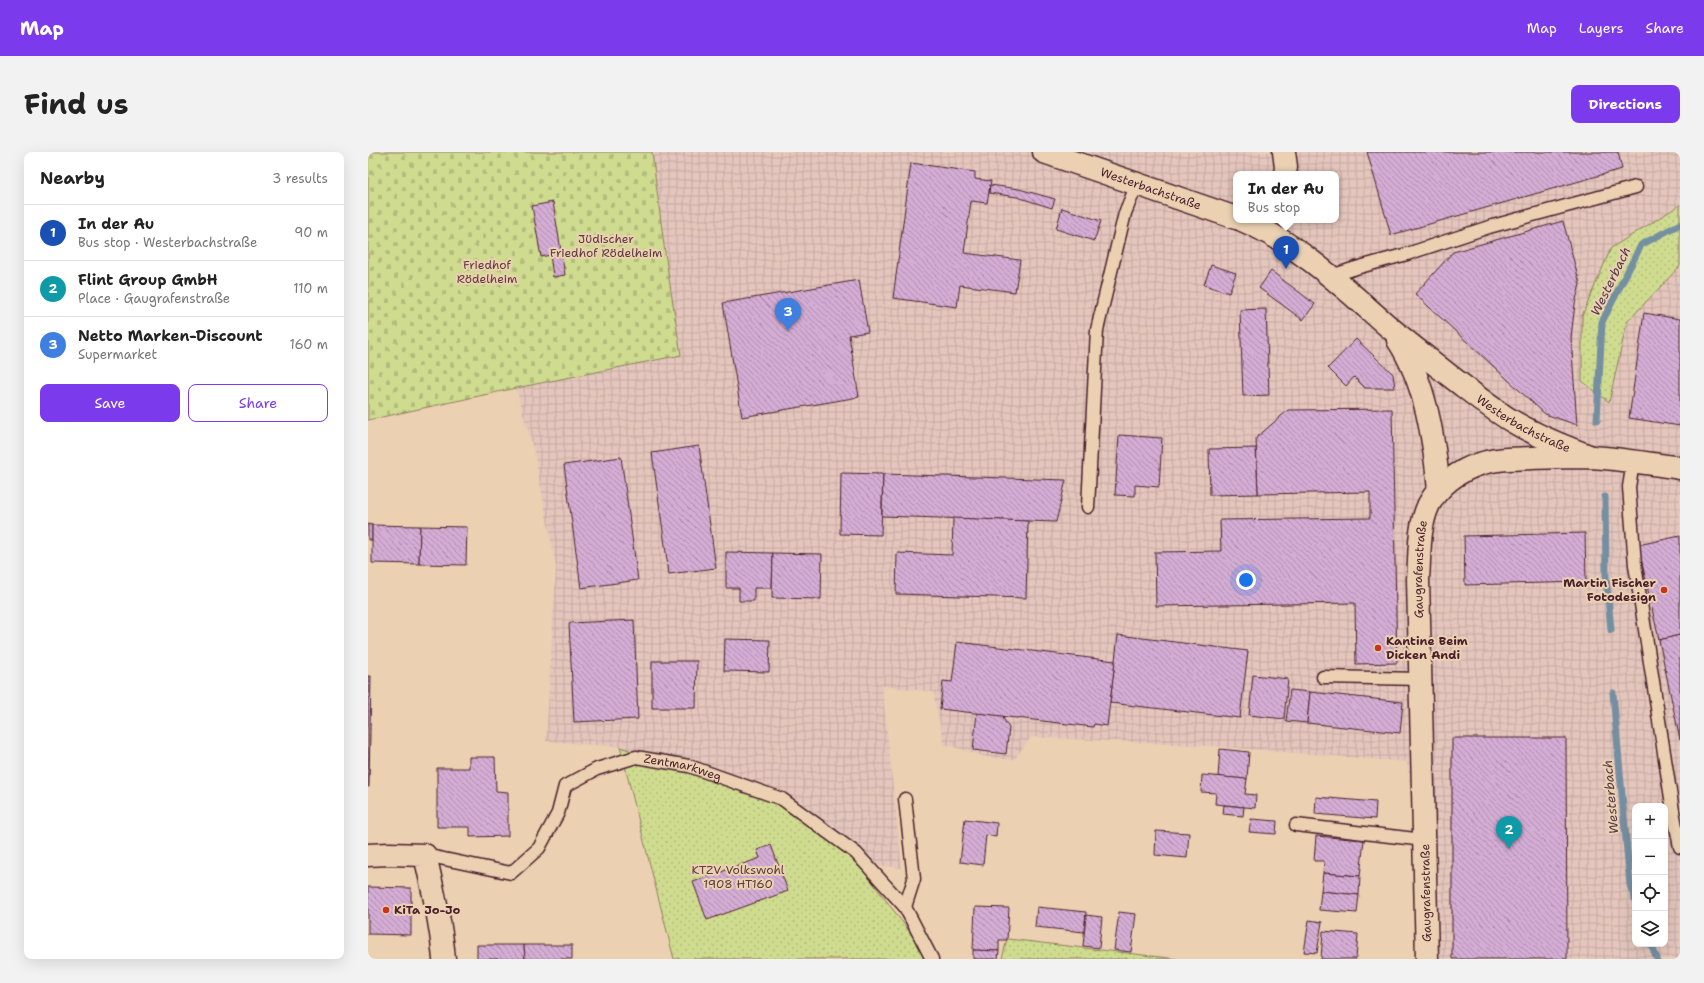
<!DOCTYPE html>
<html lang="en">
<head>
<meta charset="utf-8">
<style>
  :root { --surface:#fff; --page:#f2f2f2; --text:#222; --muted:#767676; --line:#e0e0e0; --accent:#7c3aed }
  body { margin:0; font-family:"Shantell Sans",sans-serif; background:var(--page); color:var(--text) }
  .controls { position:absolute; right:12px; bottom:12px; display:grid; overflow:hidden; border-radius:8px; box-shadow:0 4px 16px #0002 }
  .controls button { width:36px; height:36px; display:grid; place-items:center; padding:0; border:0; border-bottom:1px solid var(--line); background:var(--surface); color:var(--text); font:20px sans-serif }
  .you { position:absolute; left:878px; top:428px; width:14px; height:14px; margin:-10px; border:3px solid #fff; border-radius:50%; background:#1a73e8; box-shadow:0 0 0 6px #1a73e833 }
  .badge { display:grid; place-items:center; width:26px; height:26px; border-radius:50%; background:var(--accent); color:#fff; font-size:13px; font-weight:700 }
  .pin { position:absolute; translate:-50% -33px; filter:drop-shadow(0 1px 2px #0008) }
  .pin::after { content:''; position:absolute; top:21px; width:14px; height:12px; background:inherit; clip-path:polygon(0 0,100% 0,50% 100%) }
  .popup { position:absolute; left:865px; top:19px; width:106px; height:52px; box-sizing:border-box; display:grid; place-content:center; border-radius:8px; background:var(--surface); filter:drop-shadow(0 1px 3px #0005); font-size:13px; white-space:nowrap; color:var(--muted) }
  .popup b { font-size:15px; color:var(--text) }
  .popup::after { content:''; position:absolute; left:50%; top:100%; margin-left:-8px; border:8px solid transparent; border-top-color:var(--surface) }
  .list { margin:0; padding:0; list-style:none }
  h2 { display:flex; justify-content:space-between; align-items:center; height:52px; margin:0; padding:0 16px; font-size:17px }
  h2 small { font-size:13px; font-weight:400; color:var(--muted) }
  .list li { display:grid; grid-template-columns:26px 1fr auto; gap:12px; align-items:center; box-sizing:border-box; height:56px; padding:0 16px; border-top:1px solid var(--line) }
  .list b { display:block; font-size:15px; white-space:nowrap }
  .list p { margin:0; font-size:13px; white-space:nowrap; color:var(--muted) }
  .list em { font-size:13px; font-style:normal; color:var(--muted) }
  .actions { display:flex; gap:8px; padding:12px 16px }
  .actions a { flex:1; padding:9px 0; border:1px solid var(--accent); border-radius:8px; text-align:center; font-size:14px; color:var(--accent) }
  .actions .main { background:var(--accent); color:#fff }
  .icon { flex:none; width:22px; height:22px; fill:none; stroke:currentColor; stroke-width:2; stroke-linecap:round; stroke-linejoin:round }
  .map { position:relative; flex:none; width:1312px; height:807px; overflow:hidden; border-radius:8px }
  header { display:flex; align-items:center; gap:24px; box-sizing:border-box; height:56px; padding:0 20px; background:var(--accent); color:#fff }
  header strong { font-size:19px }
  nav { display:flex; gap:22px; margin-inline-start:auto; font-size:14px }
  .intro { display:flex; align-items:center; justify-content:space-between; box-sizing:border-box; height:96px; padding:0 24px }
  h1 { margin:0; font-size:28px }
  .button { padding:10px 18px; border-radius:8px; background:var(--accent); color:#fff; font-size:14px; font-weight:700 }
  main { display:flex; gap:24px; padding:0 24px }
  aside { flex:1; background:var(--surface); border-radius:8px; box-shadow:0 4px 16px #0002 }
  .map>svg:first-child { display:block }
  .industrial { fill:url(#industrial-grid); fill-rule:evenodd }
  .grass { fill:url(#grass-dots); stroke:#8c7e5d }
  .cemetery { fill:url(#cemetery-stones); stroke:#8c7e5d }
  .lines { fill:none; stroke-linecap:round; stroke-linejoin:round }
  .stream { stroke:#748fa2; stroke-width:7 }
  .building { fill:url(#building-back-hatch); stroke:#4a1f2b }
  .service-casing { stroke:#4a1f2b; stroke-width:15 }
  .minor-casing { stroke:#4a1f2b; stroke-width:25 }
  .tertiary-casing { stroke:#4a1f2b; stroke-width:25 }
  .secondary-casing { stroke:#4a1f2b; stroke-width:25 }
  .service { stroke:#ebd1b2; stroke-width:12 }
  .minor { stroke:#ebd1b2; stroke-width:22 }
  .tertiary { stroke:#ebd1b2; stroke-width:22 }
  .secondary { stroke:#ebd1b2; stroke-width:22 }
  .poi-dot { fill:#c8321e; stroke:#ebd1b2; stroke-width:1.5 }
  .labels { text-anchor:middle; stroke-width:4; stroke-linejoin:round; paint-order:stroke }
  .street-label { font-size:12px; fill:#4a1f2b; stroke:#ebd1b2 }
  .park-label { font-size:12px; fill:#5e3b3a; stroke:#ebd1b2 }
  .poi-label { font-size:12px; font-weight:bold; fill:#4a1f2b; stroke:#ebd1b2; text-anchor:start }
  .water-label { font-size:13px; font-style:italic; fill:#543b49; stroke:#ebd1b2 }
</style>
</head>
<body>
<header>
<strong>Map</strong>
<nav><a>Map</a><a>Layers</a><a>Share</a></nav>
</header>
<div class="intro"><h1>Find us</h1><a class="button">Directions</a></div>
<main>
<aside>
<h2>Nearby<small>3 results</small></h2>
<ul class="list">
<li><span class="badge" style="background:#1a4fb4">1</span><div><b>In der Au</b><p>Bus stop · Westerbachstraße</p></div><em>90 m</em></li>
<li><span class="badge" style="background:#0f9aa8">2</span><div><b>Flint Group GmbH</b><p>Place · Gaugrafenstraße</p></div><em>110 m</em></li>
<li><span class="badge" style="background:#3f7fe0">3</span><div><b>Netto Marken-Discount</b><p>Supermarket</p></div><em>160 m</em></li>
</ul>
<div class="actions"><a class="main">Save</a><a>Share</a></div>
</aside>
<div class="map">
<svg width="1312" height="807" viewBox="0 0 1312 807">
  <defs>
    <pattern id="industrial-grid" width="8" height="8" patternUnits="userSpaceOnUse"><rect width="8" height="8" fill="#e4c6bc"/><path d="M0 4h8M4 0v8" fill="none" stroke="#c5aaa2"/></pattern>
    <pattern id="grass-dots" width="8" height="8" patternUnits="userSpaceOnUse"><rect width="8" height="8" fill="#cfdc8f"/><path d="M2 2h.1M6 6h.1" fill="none" stroke="#b3bc7c" stroke-width="1.8" stroke-linecap="round"/></pattern>
    <pattern id="cemetery-stones" width="16" height="16" patternUnits="userSpaceOnUse"><rect width="16" height="16" fill="#cfdc8f"/><path d="M2 7V4a2 2 0 0 1 4 0v3zM10 15v-3a2 2 0 0 1 4 0v3z" fill="#b3bc7c"/></pattern>
    <pattern id="building-back-hatch" width="6" height="6" patternUnits="userSpaceOnUse"><rect width="6" height="6" fill="#d4add4"/><path d="M-1 5l2 2M0 0l6 6M5-1l2 2" fill="none" stroke="#ae8cac"/></pattern>
  </defs>
  <rect width="100%" height="100%" fill="#ebd1b2"/>
  <filter id="ink" filterUnits="userSpaceOnUse"><feTurbulence type="fractalNoise" baseFrequency=".025" numOctaves="2"/><feDisplacementMap in="SourceGraphic" scale="8" xChannelSelector="R" yChannelSelector="G"/><feConvolveMatrix kernelMatrix="1 2 1 2 8 2 1 2 1" color-interpolation-filters="sRGB"/></filter>
  <g filter="url(#ink)">
    <!-- industrial -->
    <path class="industrial" d="M284,0h1028v53l-69,43 -3,154 19,-80 53,-56v693h-248l-25,-197 -197,-16 -179,-9 -17,23 -28,-3 -42,-13 -11,-52 -51,-6 20,182 -44,-5 -79,-58 -93,-36 -66,-22 -74,-6 10,-174 -22,-115 -18,-64 165,-33 -16,-102zM868,22h100v46h-100zM1267,654h30v138h-30z"/>
    <!-- grass -->
    <g class="grass">
      <path d="M1312,53v61l-53,56 -18,80 -27,-21v-65l29,-68z"/>
      <path d="M252,595l66,22 93,36 79,58 57,76 10,20h-251z"/>
      <path d="M639,787h1l169,20h-175z"/>
    </g>
    <!-- cemetery -->
    <path class="cemetery" d="M0,0h284l13,101 16,102 -165,33 -148,32z"/>
    <g class="lines">
      <!-- stream -->
      <g class="stream">
        <path d="M1229,268l5,-98 39,-77 39,-21"/>
        <path d="M1237,345l1,79 5,54"/>
        <path d="M1245,541l17,192 5,14"/>
        <path d="M1283,792l6,15"/>
      </g>
    </g>
    <!-- building -->
    <g class="building">
      <path d="M999,0h251l4,17 -231,66z"/>
      <path d="M543,11l64,9v7l16,2 -4,22 -16,-2 -7,52 56,7 -5,32 -55,-7 -3,22 -64,-9z"/>
      <path d="M622,33l29,4 36,10 -3,9 -35,-11 -28,-4z"/>
      <path d="M185,50l12,73 -12,2 -3,-22 -9,2 -9,-51z"/>
      <path d="M694,56l39,13 -7,20 -38,-12z"/>
      <path d="M1195,69l17,63 -5,20 -4,33 6,88 -32,-11 -130,-120 38,-42z"/>
      <path d="M843,113l25,8 -7,20 -25,-8z"/>
      <path d="M903,119l44,33 -12,16 -44,-32z"/>
      <path d="M491,128l9,52 -19,3 10,62 -117,20 -19,-114z"/>
      <path d="M898,157l3,86 -26,1 -3,-86z"/>
      <path d="M1276,161l36,6v107l-51,-8z"/>
      <path d="M988,187l37,35 2,14h-30l-11,-11 -8,9 -18,-18z"/>
      <path d="M1024,257l5,254 -41,1 -1,-61 -199,3 -1,-54 66,-1 -1,-31 150,-2v-26l-112,2 -2,-56 32,-28z"/>
      <path d="M751,283l43,3 -3,49 -24,-2v11l-20,-1z"/>
      <path d="M331,294l17,122 -47,6 -17,-121z"/>
      <path d="M888,296l2,46 -48,1 -1,-46z"/>
      <path d="M253,305l17,123 -57,8 -17,-123z"/>
      <path d="M473,321l42,1 -2,61 -41,-1z"/>
      <path d="M515,322l183,6 -10,42 -174,-6z"/>
      <path d="M585,366l75,3 -2,77 -130,-4 1,-41 55,2z"/>
      <path d="M0,372l4,1v15h-4z"/>
      <path d="M4,373l48,1 -1,38 -47,-1z"/>
      <path d="M52,374l47,1 -1,38 -47,-1z"/>
      <path d="M1217,381l1,49 -121,3 -1,-49z"/>
      <path d="M1312,384v99l-21,5 -21,-95z"/>
      <path d="M358,400l47,1 -1,35h-18v13h-15v-13h-13z"/>
      <path d="M405,401l49,1 -1,45 -49,-1z"/>
      <path d="M266,468l4,99 -64,3 -5,-99z"/>
      <path d="M750,483l130,16 -8,67 -130,-15z"/>
      <path d="M1312,483v105l-21,-100z"/>
      <path d="M357,487l45,1 -1,32 -45,-1z"/>
      <path d="M589,490l158,19 -8,65 -13,-2 -1,3 -153,-18 3,-28 9,1z"/>
      <path d="M284,509h45l-1,47h-44z"/>
      <path d="M885,523l35,4 -4,40 -35,-4z"/>
      <path d="M0,524h3l-2,111h-1z"/>
      <path d="M922,538l20,2 -3,31 -21,-2z"/>
      <path d="M942,540l93,10 -3,31 -93,-10z"/>
      <path d="M609,561l25,3 7,12 -3,26 -33,-4z"/>
      <path d="M1084,586h114l1,221h-115z"/>
      <path d="M852,597l29,3 -2,27 -29,-2z"/>
      <path d="M101,605h26l1,34 12,1v44l-38,1v-10h-33v-59h32z"/>
      <path d="M834,623l45,4 -2,15 11,1 -1,13 -40,-4 1,-11 -15,-1z"/>
      <path d="M948,645l60,5 -1,17 -60,-5z"/>
      <path d="M856,653l20,2 -1,9 -20,-2z"/>
      <path d="M597,667l32,4 -1,14 -10,-2 -3,30 -23,-3z"/>
      <path d="M883,667l26,2 -1,13 -27,-2z"/>
      <path d="M788,679l33,2 -2,25 -32,-3z"/>
      <path d="M948,684l48,4 -4,36 -37,-3 1,-12h-10z"/>
      <path d="M403,693l17,46 -81,29 -14,-38 67,-24 -3,-8z"/>
      <path d="M955,721l37,3 -1,19 -38,-4z"/>
      <path d="M0,735l43,1v47l-43,-1z"/>
      <path d="M953,739l38,4 -2,18 -38,-3z"/>
      <path d="M607,755l34,1 -2,32h-8v11l-26,-1z"/>
      <path d="M669,755l49,5 -2,20 -49,-5z"/>
      <path d="M751,760l17,2 -5,38 -17,-2z"/>
      <path d="M718,763l16,2 -3,31 -16,-2z"/>
      <path d="M941,768l13,2 -5,31 -13,-1z"/>
      <path d="M955,779l35,3 -2,25h-35z"/>
      <path d="M109,793h47l1,14h-48z"/>
      <path d="M156,793h48v14h-47z"/>
      <path d="M605,798l26,1 -1,8h-25z"/>
    </g>
    <g class="lines">
      <!-- service casing -->
      <g class="service-casing">
        <g id="service">
          <path d="M963,124l25,-8 51,-14 82,-27 147,-40"/>
          <path d="M1265,310l-4,25 6,78 38,246 7,36"/>
          <path d="M720,355l9,-177 28,-117 12,-29"/>
          <path d="M955,525l98,2"/>
          <path d="M537,647l9,80 -9,28"/>
          <path d="M928,673l128,15"/>
          <path id="s1" d="M57,703l86,18 28,-25 19,-35 7,-27 32,-17 39,-12 53,9 93,33 74,54 49,54 27,52"/>
        </g>
      </g>
      <!-- minor casing -->
      <g class="minor-casing">
        <g id="minor">
          <path d="M916,0l2,15 -1,7"/>
          <path d="M0,703l21,-1 36,1c8,35 16,69 19,104"/>
        </g>
      </g>
      <!-- tertiary casing -->
      <g class="tertiary-casing">
        <g id="tertiary">
          <path id="s2" d="M676,0l192,66"/>
          <path id="s3" d="M874,68c57,24 101,67 147,107 20,17 41,33 61,49 20,15 40,32 62,45 25,15 52,26 80,36"/>
          <path d="M1030,188c28,43 36,100 41,150"/>
        </g>
      </g>
      <!-- secondary casing -->
      <g class="secondary-casing">
        <g id="secondary">
          <path id="s4" d="M1059,807l-9,-380c2,-25 0,-52 11,-75 10,-19 31,-34 51,-40 16,-6 35,-5 52,-6 20,-1 40,-1 60,-1 30,2 59,7 88,11"/>
        </g>
      </g>
      <!-- service -->
      <use href="#service" class="service"/>
      <!-- minor -->
      <use href="#minor" class="minor"/>
      <!-- tertiary -->
      <use href="#tertiary" class="tertiary"/>
      <!-- secondary -->
      <use href="#secondary" class="secondary"/>
    </g>
  </g>
  <!-- markers -->
  <g class="poi-dot">
    <circle cx="1296" cy="438" r="4"/>
    <circle cx="1010" cy="496" r="4"/>
    <circle cx="18" cy="758" r="4"/>
  </g>
  <g class="labels">
    <!-- street labels -->
    <g class="street-label">
      <text dy="4" stroke="none"><textPath href="#s2" startOffset="113">Westerbachstraße</textPath></text>
      <text dy="4" stroke="none"><textPath href="#s3" startOffset="349">Westerbachstraße</textPath></text>
      <text dy="4" stroke="none"><textPath href="#s4" startOffset="390">Gaugrafenstraße</textPath></text>
      <text dy="4" stroke="none"><textPath href="#s1" startOffset="318">Zentmarkweg</textPath></text>
      <text transform="translate(1058 741) rotate(-91)" y="4">Gaugrafenstraße</text>
    </g>
    <!-- park labels -->
    <g class="park-label">
      <text x="238" y="91">Jüdischer<tspan x="238" dy="14">Friedhof Rödelheim</tspan></text>
      <text x="119" y="117">Friedhof<tspan x="119" dy="14">Rödelheim</tspan></text>
      <text x="370" y="722">KTZV Volkswohl<tspan x="370" dy="14">1908 HT160</tspan></text>
    </g>
    <!-- poi labels -->
    <g class="poi-label">
      <text x="1288" y="435" text-anchor="end">Martin Fischer<tspan x="1288" dy="14">Fotodesign</tspan></text>
      <text x="1018" y="493">Kantine Beim<tspan x="1018" dy="14">Dicken Andi</tspan></text>
      <text x="26" y="762">KiTa Jo-Jo</text>
    </g>
    <!-- water labels -->
    <g class="water-label">
      <text transform="translate(1242 129) rotate(-64)" y="5">Westerbach</text>
      <text transform="translate(1242 645) rotate(-95)" y="5">Westerbach</text>
    </g>
  </g>
</svg>
<div class="controls">
<button>+</button>
<button>−</button>
<button><svg class="icon" aria-label="locate" viewBox="0 0 24 24"><circle cx="12" cy="12" r="6"/><path d="M12 2v4M12 18v4M2 12h4M18 12h4"/></svg></button>
<button><svg class="icon" aria-label="layers" viewBox="0 0 24 24"><path d="M12 4l9 5-9 5-9-5zM3 14l9 5 9-5"/></svg></button>
</div>
<div class="you"></div>
<div class="pin badge" style="left:918px;top:117px;background:#1a4fb4">1</div>
<div class="popup"><b>In der Au</b>Bus stop</div>
<div class="pin badge" style="left:1141px;top:697px;background:#0f9aa8">2</div>
<div class="pin badge" style="left:420px;top:179px;background:#3f7fe0">3</div>
</div>
</main>
</body>
</html>
